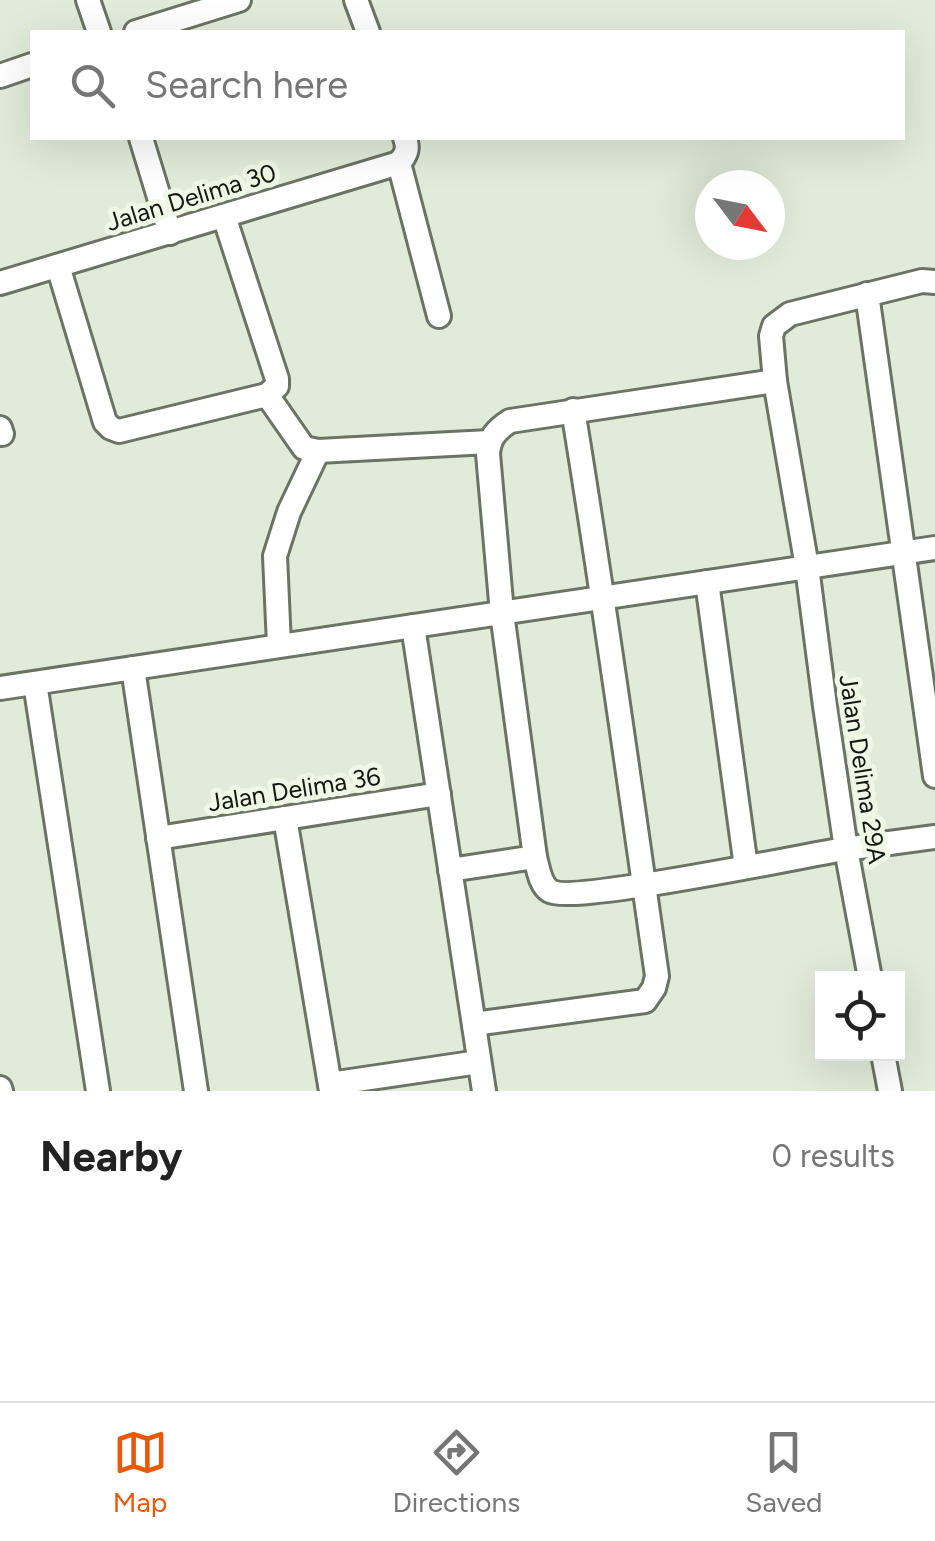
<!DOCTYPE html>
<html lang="en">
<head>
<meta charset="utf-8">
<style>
  :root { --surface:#fff; --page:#f2f2f2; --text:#222; --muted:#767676; --line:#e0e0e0; --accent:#ea580c }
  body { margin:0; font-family:Figtree,sans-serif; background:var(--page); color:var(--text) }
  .controls { position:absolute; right:30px; bottom:30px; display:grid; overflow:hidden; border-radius:0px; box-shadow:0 10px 40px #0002 }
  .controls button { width:90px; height:90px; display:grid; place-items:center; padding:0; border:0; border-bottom:2px solid var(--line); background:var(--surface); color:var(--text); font:50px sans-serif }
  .compass { position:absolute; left:695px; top:170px; width:90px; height:90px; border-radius:50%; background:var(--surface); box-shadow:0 10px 40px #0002; rotate:122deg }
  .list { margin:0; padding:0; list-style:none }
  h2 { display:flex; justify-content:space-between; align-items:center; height:130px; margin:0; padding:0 40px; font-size:42px }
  h2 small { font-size:32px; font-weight:400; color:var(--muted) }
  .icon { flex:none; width:55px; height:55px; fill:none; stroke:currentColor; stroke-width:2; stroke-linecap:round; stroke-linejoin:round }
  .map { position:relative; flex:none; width:935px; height:1091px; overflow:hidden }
  .search { position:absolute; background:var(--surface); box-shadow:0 10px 40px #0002; left:30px; right:30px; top:30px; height:110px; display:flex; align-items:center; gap:25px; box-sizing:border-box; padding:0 35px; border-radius:0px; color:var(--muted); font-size:38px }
  .sheet { height:310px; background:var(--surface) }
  nav { display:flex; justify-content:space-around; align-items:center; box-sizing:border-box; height:140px; border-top:2px solid var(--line); background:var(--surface); font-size:28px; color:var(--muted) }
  nav a { display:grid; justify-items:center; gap:5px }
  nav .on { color:var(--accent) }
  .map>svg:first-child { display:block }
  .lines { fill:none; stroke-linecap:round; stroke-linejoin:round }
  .minor-casing { stroke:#6b7364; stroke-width:28 }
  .minor { stroke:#fff; stroke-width:22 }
  .labels { text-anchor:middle; stroke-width:10; stroke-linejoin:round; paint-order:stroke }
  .street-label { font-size:25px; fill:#151812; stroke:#eff8e7 }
</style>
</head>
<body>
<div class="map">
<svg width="935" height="1091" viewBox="0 0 935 1091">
  <rect width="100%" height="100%" fill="#e2ebda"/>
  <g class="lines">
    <!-- minor casing -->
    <g class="minor-casing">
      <g id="minor">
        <path d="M88,0l11,32"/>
        <path d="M356,0l12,32"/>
        <path d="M136,32l103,-32"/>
        <path d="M0,76l32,-11"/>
        <path d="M141,138l29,95"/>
        <path d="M405,138c4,11 1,17 -6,25l40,153"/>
        <path d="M224,216l53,163v7l-10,9"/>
        <path d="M58,266l47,156 6,6 8,3 148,-36"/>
        <path d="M0,283l399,-120"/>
        <path d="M867,294l68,482"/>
        <path d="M267,395l37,53 14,3 171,-9"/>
        <path d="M0,428l2,6"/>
        <path d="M707,582l39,285"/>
        <path d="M413,626l71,465"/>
        <path d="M279,645l-4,-89 14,-44 29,-61"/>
        <path d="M133,668l63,423"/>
        <path d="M35,683l63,408"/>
        <path d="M0,688l935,-140"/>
        <path d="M285,818l46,273"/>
        <path d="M158,838l281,-44"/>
        <path d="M535,857c3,11 5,28 15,34 22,13 253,-35 294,-42 30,-4 61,-8 91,-12"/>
        <path d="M450,870l85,-13 -33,-244 -14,-159c1,-16 8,-24 22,-33l265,-40"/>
        <path d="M870,978l-24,-129 -21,-143 -18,-139 -32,-186 -4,-45 3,-10 16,-12 132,-33 13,1"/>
        <path d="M474,1024l171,-23 9,-13 3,-12c-27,-189 -53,-378 -84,-566"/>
        <path d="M883,1054l7,37"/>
        <path d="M330,1084l149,-22"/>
        <path d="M0,1088l1,3"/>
      </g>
    </g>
    <!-- minor -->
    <use href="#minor" class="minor"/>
  </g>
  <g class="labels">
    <!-- street labels -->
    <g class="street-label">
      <text transform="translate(191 197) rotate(-17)" y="9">Jalan Delima 30</text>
      <text transform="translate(863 769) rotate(81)" y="9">Jalan Delima 29A</text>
      <text transform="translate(294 789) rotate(-9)" y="9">Jalan Delima 36</text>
    </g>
  </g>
</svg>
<div class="controls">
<button><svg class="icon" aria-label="locate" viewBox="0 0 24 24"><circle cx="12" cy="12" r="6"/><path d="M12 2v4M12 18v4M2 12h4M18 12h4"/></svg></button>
</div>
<svg class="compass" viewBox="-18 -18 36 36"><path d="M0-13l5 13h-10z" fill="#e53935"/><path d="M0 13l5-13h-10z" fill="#767676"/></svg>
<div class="search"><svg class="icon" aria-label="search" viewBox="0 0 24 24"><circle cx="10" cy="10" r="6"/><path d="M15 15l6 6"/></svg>Search here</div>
</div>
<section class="sheet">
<h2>Nearby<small>0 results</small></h2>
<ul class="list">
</ul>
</section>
<nav>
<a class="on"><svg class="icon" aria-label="map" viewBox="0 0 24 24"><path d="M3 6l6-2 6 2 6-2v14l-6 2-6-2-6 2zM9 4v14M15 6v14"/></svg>Map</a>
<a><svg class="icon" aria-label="directions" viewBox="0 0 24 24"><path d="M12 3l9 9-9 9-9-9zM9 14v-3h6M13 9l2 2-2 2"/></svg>Directions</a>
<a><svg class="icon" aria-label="saved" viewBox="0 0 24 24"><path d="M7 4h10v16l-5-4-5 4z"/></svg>Saved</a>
</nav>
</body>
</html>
